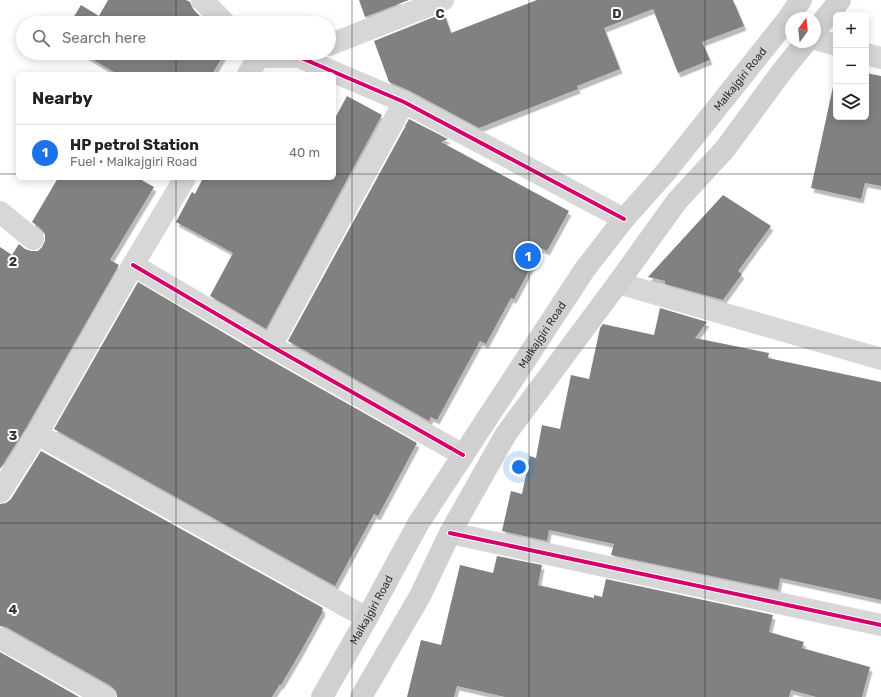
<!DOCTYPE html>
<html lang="en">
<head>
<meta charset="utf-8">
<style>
  :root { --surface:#fff; --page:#f2f2f2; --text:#202124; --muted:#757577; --line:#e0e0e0; --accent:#1a73e8 }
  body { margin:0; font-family:Rubik,sans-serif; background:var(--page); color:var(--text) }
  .controls { position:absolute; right:12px; top:12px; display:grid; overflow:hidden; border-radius:6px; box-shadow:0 2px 10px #0003 }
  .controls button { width:36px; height:36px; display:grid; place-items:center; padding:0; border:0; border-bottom:1px solid var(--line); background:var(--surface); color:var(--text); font:20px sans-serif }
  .compass { position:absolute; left:785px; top:12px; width:36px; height:36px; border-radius:50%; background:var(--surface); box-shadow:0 2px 10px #0003; rotate:15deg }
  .you { position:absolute; left:519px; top:467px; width:14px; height:14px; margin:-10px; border:3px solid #fff; border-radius:50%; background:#1a73e8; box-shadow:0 0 0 6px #1a73e833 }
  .badge { display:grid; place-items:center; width:26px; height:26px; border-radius:50%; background:var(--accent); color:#fff; font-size:13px; font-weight:700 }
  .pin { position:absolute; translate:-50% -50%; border:2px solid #fff; box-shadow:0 1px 4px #0006 }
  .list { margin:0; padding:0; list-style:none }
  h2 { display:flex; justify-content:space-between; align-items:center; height:52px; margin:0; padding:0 16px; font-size:17px }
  h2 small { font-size:13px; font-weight:400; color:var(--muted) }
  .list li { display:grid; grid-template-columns:26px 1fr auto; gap:12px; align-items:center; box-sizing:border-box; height:56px; padding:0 16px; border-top:1px solid var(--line) }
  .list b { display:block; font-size:15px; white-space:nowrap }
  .list p { margin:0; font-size:13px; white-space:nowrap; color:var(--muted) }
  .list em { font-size:13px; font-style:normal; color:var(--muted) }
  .icon { flex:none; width:22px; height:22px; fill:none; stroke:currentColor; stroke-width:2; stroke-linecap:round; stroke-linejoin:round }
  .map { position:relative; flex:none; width:881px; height:697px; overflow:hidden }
  .search { position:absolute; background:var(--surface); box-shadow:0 2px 10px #0003; left:16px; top:16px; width:320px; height:44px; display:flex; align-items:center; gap:10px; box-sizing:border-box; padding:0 14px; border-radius:22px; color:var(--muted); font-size:15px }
  .panel { position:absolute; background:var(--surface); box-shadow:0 2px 10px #0003; left:16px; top:72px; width:320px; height:108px; border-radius:6px }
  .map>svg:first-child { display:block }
  .building { fill:#818181; filter:url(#shadow) }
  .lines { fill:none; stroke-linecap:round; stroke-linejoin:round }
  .minor { stroke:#d7d7d7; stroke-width:22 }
  .secondary { stroke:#d0d0d0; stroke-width:22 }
  .cycleway-casing { stroke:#fff; stroke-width:6 }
  .cycleway { stroke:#d6006c; stroke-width:4 }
  .grid { fill:none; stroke:#333; stroke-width:1; stroke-opacity:0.55 }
  .labels { text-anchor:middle; stroke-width:4; stroke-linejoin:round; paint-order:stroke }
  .street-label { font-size:11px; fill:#333; stroke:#fff }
  .grid-label { font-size:13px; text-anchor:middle; font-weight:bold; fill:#333; stroke:#fff; stroke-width:4; stroke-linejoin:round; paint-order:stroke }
</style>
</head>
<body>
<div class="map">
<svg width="881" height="697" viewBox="0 0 881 697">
  <defs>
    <filter id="shadow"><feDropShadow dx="2.5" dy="4.5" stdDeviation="0" flood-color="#0004"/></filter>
  </defs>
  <rect width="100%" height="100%" fill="#fff"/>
  <!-- building -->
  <g class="building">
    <path d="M108,0h78l4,2 3,7 14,14h-137l11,-18 18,11z"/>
    <path d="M359,0h50l-44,17z"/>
    <path d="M537,0h196l11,26 -42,16 8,18 -32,13 -25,-64 -49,19 16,41 -43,17 1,3 -99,39 -69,-37 -21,-9 -15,-41 70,-28 7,20z"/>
    <path d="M82,53h143l-13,21h-95z"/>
    <path d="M836,73v44h30v-44l15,3v110l-16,-3 -4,16 -50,-11z"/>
    <path d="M347,96l35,19 -116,214 -56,-33 23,-43 -57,-31 16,-30 3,2 8,-16h131v-58z"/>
    <path d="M409,119l39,20 -7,3 128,69 -22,40 -6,-3 -27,51 -3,-1 -25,46 -6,-3 -43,79 -6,-3 -2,4 -141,-80 117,-214 1,1 -1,-2z"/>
    <path d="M58,178h80l16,9 -44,73 9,5 -93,163 -26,41v-222l12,8 7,-11 6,5 6,2h7l4,-4 3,-6v-7l-4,-5 -9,-7z"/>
    <path d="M723,195l48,31 -33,45 4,3 -19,26 -58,-16v-3l-17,-4z"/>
    <path d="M138,282l127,75 152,86 -39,73 -4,-2 -39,72 -281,-157z"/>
    <path d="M660,308l47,14 -12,16 74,15 -1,5 113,24v218l-101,-22 -2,12 -167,-35 3,-11 -65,-14 -2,11 -45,-10 9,-40 11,3 8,-38 6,2 6,-33 18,4 11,-54 18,4 11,-51 3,-4 51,11z"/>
    <path d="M41,451l282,157 -1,3h1l-22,40 -20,34 -1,-1 -8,13h-155l-1,-6 -5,-5 -105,-59 -6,-1v-122l6,-1 5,-4z"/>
    <path d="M497,556l45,9 -4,20 56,13v-3l8,2 4,-18 167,36 -4,17 35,10 -2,6 68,19 -8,30h-46l-25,-7 -2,7h-284l-48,-11 -3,11h-47l14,-57 20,5 19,-80 33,8z"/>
    <path d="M0,652l79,45h-79z"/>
  </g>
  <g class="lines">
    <!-- minor -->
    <g class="minor">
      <path d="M202,0l23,23"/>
      <path d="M815,39l21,6"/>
      <path d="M329,45l114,-45"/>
      <path d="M256,53l3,4h40l105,45 220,117"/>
      <path d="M866,54l15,4"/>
      <path d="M248,74l11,-17"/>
      <path d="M0,212l33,27"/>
      <path d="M133,265l138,81 192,109"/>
      <path d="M618,283l263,76"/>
      <path d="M271,346l133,-244"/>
      <path d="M37,434l330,184"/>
      <path d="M0,492l37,-58 96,-169 52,-87"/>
      <path d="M450,533l431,92"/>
      <path d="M0,638l105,59"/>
    </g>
    <!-- secondary -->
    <g class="secondary">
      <path d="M815,31l25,-31"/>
      <path id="s1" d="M322,697l45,-79 51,-94 167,-255 39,-50 41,-46 122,-153 14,-20"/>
      <path d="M361,697l59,-101 30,-63 56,-99 112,-151 59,-82 48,-52 58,-79 23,-28"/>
    </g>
    <!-- cycleway casing -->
    <g class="cycleway-casing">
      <g id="cycleway">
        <path d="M256,53l3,4h40l105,45 220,117"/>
        <path d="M133,265l138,81 192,109"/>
        <path d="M450,533l431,92"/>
      </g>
    </g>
    <!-- cycleway -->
    <use href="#cycleway" class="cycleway"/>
  </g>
  <!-- grid -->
  <path class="grid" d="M176,0v23M352,0v697M529,0v697M705,0v697M176,53v21M0,174h18M334,174h547M176,178v519M0,348h881M0,523h881"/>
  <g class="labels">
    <!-- street labels -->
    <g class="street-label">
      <text dy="4" stroke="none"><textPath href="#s1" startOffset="748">Malkajgiri Road</textPath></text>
      <text dy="4" stroke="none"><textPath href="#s1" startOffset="424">Malkajgiri Road</textPath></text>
      <text dy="4" stroke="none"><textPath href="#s1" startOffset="100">Malkajgiri Road</textPath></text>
    </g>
  </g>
  <g class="grid-label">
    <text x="440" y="18">C</text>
    <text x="617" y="18">D</text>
    <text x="13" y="266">2</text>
    <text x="13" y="440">3</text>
    <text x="13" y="614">4</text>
  </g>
</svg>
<div class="controls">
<button>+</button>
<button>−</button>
<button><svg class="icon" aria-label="layers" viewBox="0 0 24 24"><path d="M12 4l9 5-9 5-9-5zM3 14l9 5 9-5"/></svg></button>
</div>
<svg class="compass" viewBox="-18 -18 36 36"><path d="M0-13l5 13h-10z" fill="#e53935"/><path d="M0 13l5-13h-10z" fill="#757577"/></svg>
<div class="you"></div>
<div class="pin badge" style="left:528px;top:256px">1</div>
<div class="search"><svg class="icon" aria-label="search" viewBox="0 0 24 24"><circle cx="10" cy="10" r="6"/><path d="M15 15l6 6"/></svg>Search here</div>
<section class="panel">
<h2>Nearby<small></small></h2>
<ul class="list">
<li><span class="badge">1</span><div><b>HP petrol Station</b><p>Fuel · Malkajgiri Road</p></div><em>40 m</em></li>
</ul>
</section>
</div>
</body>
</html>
